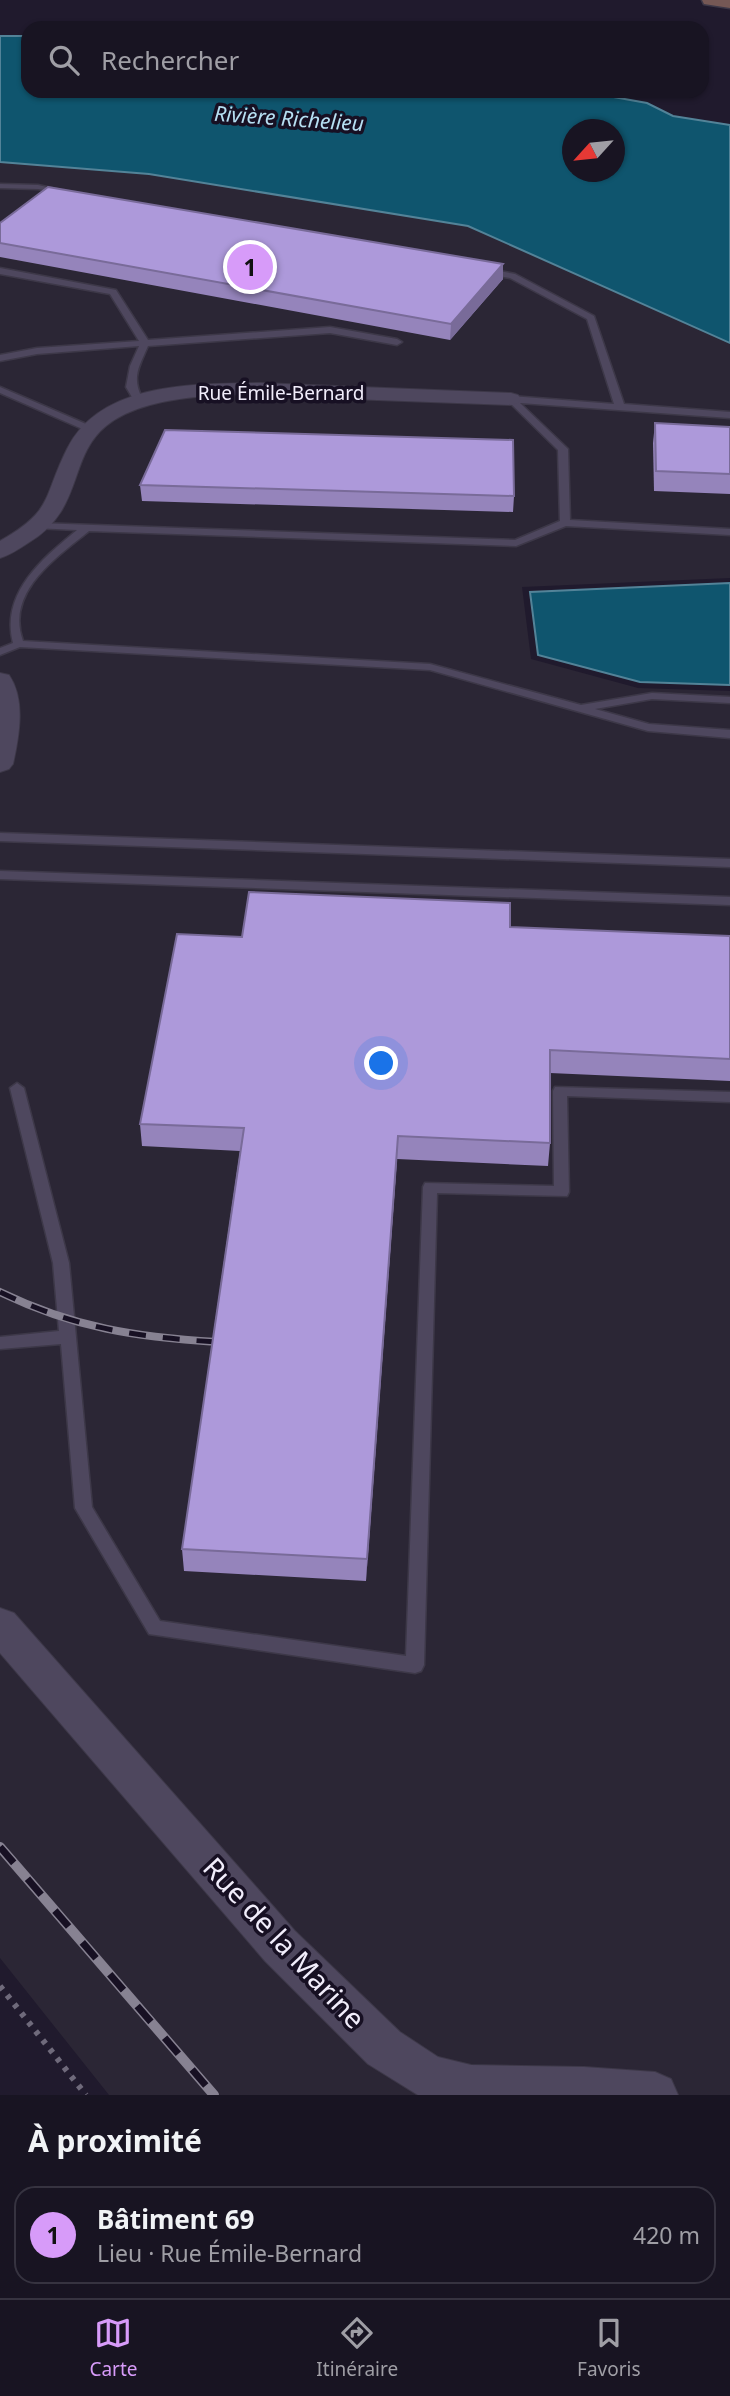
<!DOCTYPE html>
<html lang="fr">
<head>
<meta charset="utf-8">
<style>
  :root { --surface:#181422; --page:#25212f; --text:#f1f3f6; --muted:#9f9ea5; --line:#363340; --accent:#d79bf9 }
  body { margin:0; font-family:"Noto Sans",sans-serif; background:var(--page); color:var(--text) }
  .compass { position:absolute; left:562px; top:119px; width:63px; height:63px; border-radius:50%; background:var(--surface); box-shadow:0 2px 5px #0004; rotate:243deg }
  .you { position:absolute; left:382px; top:1064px; width:24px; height:24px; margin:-18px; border:5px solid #fff; border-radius:50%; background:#1a73e8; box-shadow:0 0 0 10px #1a73e833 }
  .badge { display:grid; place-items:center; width:46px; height:46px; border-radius:50%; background:var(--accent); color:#111; font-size:23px; font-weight:700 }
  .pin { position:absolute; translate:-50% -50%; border:4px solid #fff; box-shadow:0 2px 7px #0006 }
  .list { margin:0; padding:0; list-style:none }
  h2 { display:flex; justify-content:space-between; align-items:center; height:91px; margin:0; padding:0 28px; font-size:30px }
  h2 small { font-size:23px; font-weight:400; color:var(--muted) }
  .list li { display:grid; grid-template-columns:46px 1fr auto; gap:21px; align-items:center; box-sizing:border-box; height:98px; margin:0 14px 14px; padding:0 14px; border:2px solid var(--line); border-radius:21px }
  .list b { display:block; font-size:26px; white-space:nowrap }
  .list p { margin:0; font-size:23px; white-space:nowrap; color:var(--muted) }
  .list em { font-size:23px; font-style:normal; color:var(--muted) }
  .icon { flex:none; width:38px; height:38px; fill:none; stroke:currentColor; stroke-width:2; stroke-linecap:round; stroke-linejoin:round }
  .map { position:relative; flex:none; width:730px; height:2095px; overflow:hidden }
  .search { position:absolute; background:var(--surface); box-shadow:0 2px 5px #0004; left:21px; right:21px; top:21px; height:77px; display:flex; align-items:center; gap:18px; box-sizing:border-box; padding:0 24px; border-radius:21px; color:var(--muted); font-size:26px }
  .sheet { height:203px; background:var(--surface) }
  nav { display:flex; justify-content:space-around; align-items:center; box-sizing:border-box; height:98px; border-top:2px solid var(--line); background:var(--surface); font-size:19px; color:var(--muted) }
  nav a { display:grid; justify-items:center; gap:4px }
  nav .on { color:var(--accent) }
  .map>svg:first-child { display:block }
  .industrial { fill:#2b2635 }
  .water { fill:#0f556e; stroke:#538398; stroke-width:2; fill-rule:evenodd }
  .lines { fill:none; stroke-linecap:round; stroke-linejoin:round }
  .lane-casing { stroke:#3d3848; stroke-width:3 }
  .street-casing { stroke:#3d3848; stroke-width:2 }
  .secondary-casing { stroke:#3d3848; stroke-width:3 }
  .path { stroke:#6f6a7b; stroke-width:6; stroke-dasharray:4.5 7; stroke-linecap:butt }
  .lane { fill:#4e475e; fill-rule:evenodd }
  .street { fill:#4e475e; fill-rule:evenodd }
  .secondary { fill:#755855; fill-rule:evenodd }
  .rail-far1-casing { stroke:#878292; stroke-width:8 }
  .rail-casing { stroke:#878292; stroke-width:10 }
  .rail-far1 { stroke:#171023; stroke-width:5; stroke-dasharray:17; stroke-linecap:butt }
  .rail { stroke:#171023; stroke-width:7; stroke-dasharray:21; stroke-linecap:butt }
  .wall { fill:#9584bb }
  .shaded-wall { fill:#796b99 }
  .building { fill:#ad99da; stroke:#796b99; stroke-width:2 }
  .labels { text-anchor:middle; stroke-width:7; stroke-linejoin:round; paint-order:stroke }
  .far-street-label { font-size:19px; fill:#f1edfb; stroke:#171023 }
  .far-water-label { font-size:21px; font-style:italic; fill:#b7e0f3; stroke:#171023 }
  .near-street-label { font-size:28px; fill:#f1edfb; stroke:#171023 }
</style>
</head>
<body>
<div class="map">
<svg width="730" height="2095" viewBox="0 0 730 2095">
  <rect width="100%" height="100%" fill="#201a2d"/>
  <!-- industrial -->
  <path class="industrial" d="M0,162l149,12 319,52 262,117v235l-208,9 9,72 107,29 92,3v1404h-621l-109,-137z"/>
  <!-- water -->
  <g class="water">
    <path d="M0,36h28v55h552l67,12 26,13 57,9v218l-262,-117 -319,-52 -149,-12zM572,130h42v42h-42z"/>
    <path d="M730,583v102l-90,-3 -102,-27 -8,-63z"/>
  </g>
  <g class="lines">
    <!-- lane casing -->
    <g class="lane-casing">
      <g id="lane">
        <path d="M0,184l38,1 31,7 -4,2 -27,-5 -38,-1z"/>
        <path d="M0,268l116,22 32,50 182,-13 67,12 5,3 -5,3 -67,-12 -182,13c-10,23 -17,32 -4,56l-5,3 -3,-1 -10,-17 4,-21 9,-20 -102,8 -37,7v-6l37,-7 102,-7 -29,-47 -110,-20z"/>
        <path d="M484,268l31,6 79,42 30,88 106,8v6l-210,-15 48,46 2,71 160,9v6l-164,-9 -50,20 -427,-15c-33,27 -84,61 -66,110l407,23 151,41 71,-12 78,4v6l-78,-4 -57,10 54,15 81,6v8l-82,-7 -218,-61 -410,-23 -20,8v-7l13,-5c-13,-50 30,-85 64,-113l-43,-2 -1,-2 5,-3 477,17 45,-19 -2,-71 -52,-51 5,-3 103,8 -27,-85 -77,-41 -29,-5 -1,-2z"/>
        <path d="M0,387l93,40 2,2 -8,2 -87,-38z"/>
        <path d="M0,833l730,26v8l-730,-26z"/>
        <path d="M0,871l730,26v8l-730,-26z"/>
        <path d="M17,1083l7,5 45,175 23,244 68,114 246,35 17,-469 2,-4 129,3 -1,-95 2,-4 175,5v10l-163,-6 2,96 -2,4 -130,-3 -13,472 -3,6 -6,2 -266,-39 -74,-126 -14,-164 -61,5v-12l59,-6 -6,-68 -43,-175z"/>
      </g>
    </g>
    <!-- street casing -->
    <g class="street-casing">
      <g id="street">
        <path d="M261,383l250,10 7,2 3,4 -3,4 -7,2c-44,-2 -89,-3 -134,-5 -70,-3 -216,-20 -271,26 -39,32 -21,83 -78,117 -9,6 -18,12 -28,15v-17c54,-31 42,-42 67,-92 34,-68 129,-65 194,-66z"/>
        <path d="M0,673l9,2c17,25 10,61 4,89l-4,5 -9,3z"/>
        <path d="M0,1608l14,5 281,318 105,101 38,25 33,8 113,2 71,5 16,7 7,16h-260l-50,-31 -103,-103 -265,-308z"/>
      </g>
    </g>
    <!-- secondary casing -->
    <g class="secondary-casing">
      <path id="secondary" d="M702,0h28v8l-26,-4z"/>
    </g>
    <!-- path -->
    <path class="path" d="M0,1986l86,109"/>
    <!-- lane -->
    <use href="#lane" class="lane"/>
    <!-- street -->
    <use href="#street" class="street"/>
    <!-- secondary -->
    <use href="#secondary" class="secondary"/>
    <!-- rail-far1 casing -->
    <g class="rail-far1-casing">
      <path id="rail-far1" d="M0,1292c75,36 135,45 217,50"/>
    </g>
    <!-- rail casing -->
    <g class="rail-casing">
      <path id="rail" d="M0,1847l214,248"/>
    </g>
    <!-- rail-far1 -->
    <use href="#rail-far1" class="rail-far1"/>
    <!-- rail -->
    <use href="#rail" class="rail"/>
  </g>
  <!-- wall -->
  <g class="wall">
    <path d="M0,223l503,56 -53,61 -450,-83z"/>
    <path d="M655,423l75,4v67l-76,-3 -1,-48z"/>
    <path d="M140,485l374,11 -1,16 -371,-11z"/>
    <path d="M510,927l220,9v145l-180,-8v70l-2,23 -151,-7 -31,422 -182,-10 -2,-22 58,-398 -98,-5 -2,-22 102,-187z"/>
  </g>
  <!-- shaded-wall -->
  <g class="shaded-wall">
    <path d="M503,264v15l-53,61 1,-16z"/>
    <path d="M398,1136l-1,23 -31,422 1,-22z"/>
  </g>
  <!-- building -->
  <g class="building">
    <path d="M48,187l455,77 -52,60 -451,-81v-20z"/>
    <path d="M655,423l75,4v47l-74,-3z"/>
    <path d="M165,430l348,10 1,56 -374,-11z"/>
    <path d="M249,892l261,11v24l220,9v123l-180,-9v93l-152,-7 -31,423 -185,-10 62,-421 -104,-4 37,-190 65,3z"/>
  </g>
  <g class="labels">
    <!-- far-street labels -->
    <g class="far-street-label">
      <text x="281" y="400">Rue Émile-Bernard</text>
    </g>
    <!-- far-water labels -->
    <g class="far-water-label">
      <text transform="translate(289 119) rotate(4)" y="7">Rivière Richelieu</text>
    </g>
    <!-- near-street labels -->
    <g class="near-street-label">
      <text transform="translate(284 1943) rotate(47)" y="10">Rue de la Marine</text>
    </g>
  </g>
</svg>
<svg class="compass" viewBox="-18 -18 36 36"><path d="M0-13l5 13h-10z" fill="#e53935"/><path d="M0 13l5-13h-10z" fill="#9f9ea5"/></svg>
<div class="you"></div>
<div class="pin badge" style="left:250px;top:267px">1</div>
<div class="search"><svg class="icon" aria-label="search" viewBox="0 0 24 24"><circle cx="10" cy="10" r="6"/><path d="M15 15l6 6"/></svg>Rechercher</div>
</div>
<section class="sheet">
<h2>À proximité<small></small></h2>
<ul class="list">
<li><span class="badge">1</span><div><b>Bâtiment 69</b><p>Lieu · Rue Émile-Bernard</p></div><em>420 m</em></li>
</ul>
</section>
<nav>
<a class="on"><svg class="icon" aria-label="map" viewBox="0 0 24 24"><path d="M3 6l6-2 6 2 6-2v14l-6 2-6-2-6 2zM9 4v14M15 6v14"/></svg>Carte</a>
<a><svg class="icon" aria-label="directions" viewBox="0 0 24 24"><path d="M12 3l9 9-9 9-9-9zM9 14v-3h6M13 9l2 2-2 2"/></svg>Itinéraire</a>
<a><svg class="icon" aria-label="saved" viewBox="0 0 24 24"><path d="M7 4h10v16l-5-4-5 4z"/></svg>Favoris</a>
</nav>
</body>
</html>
